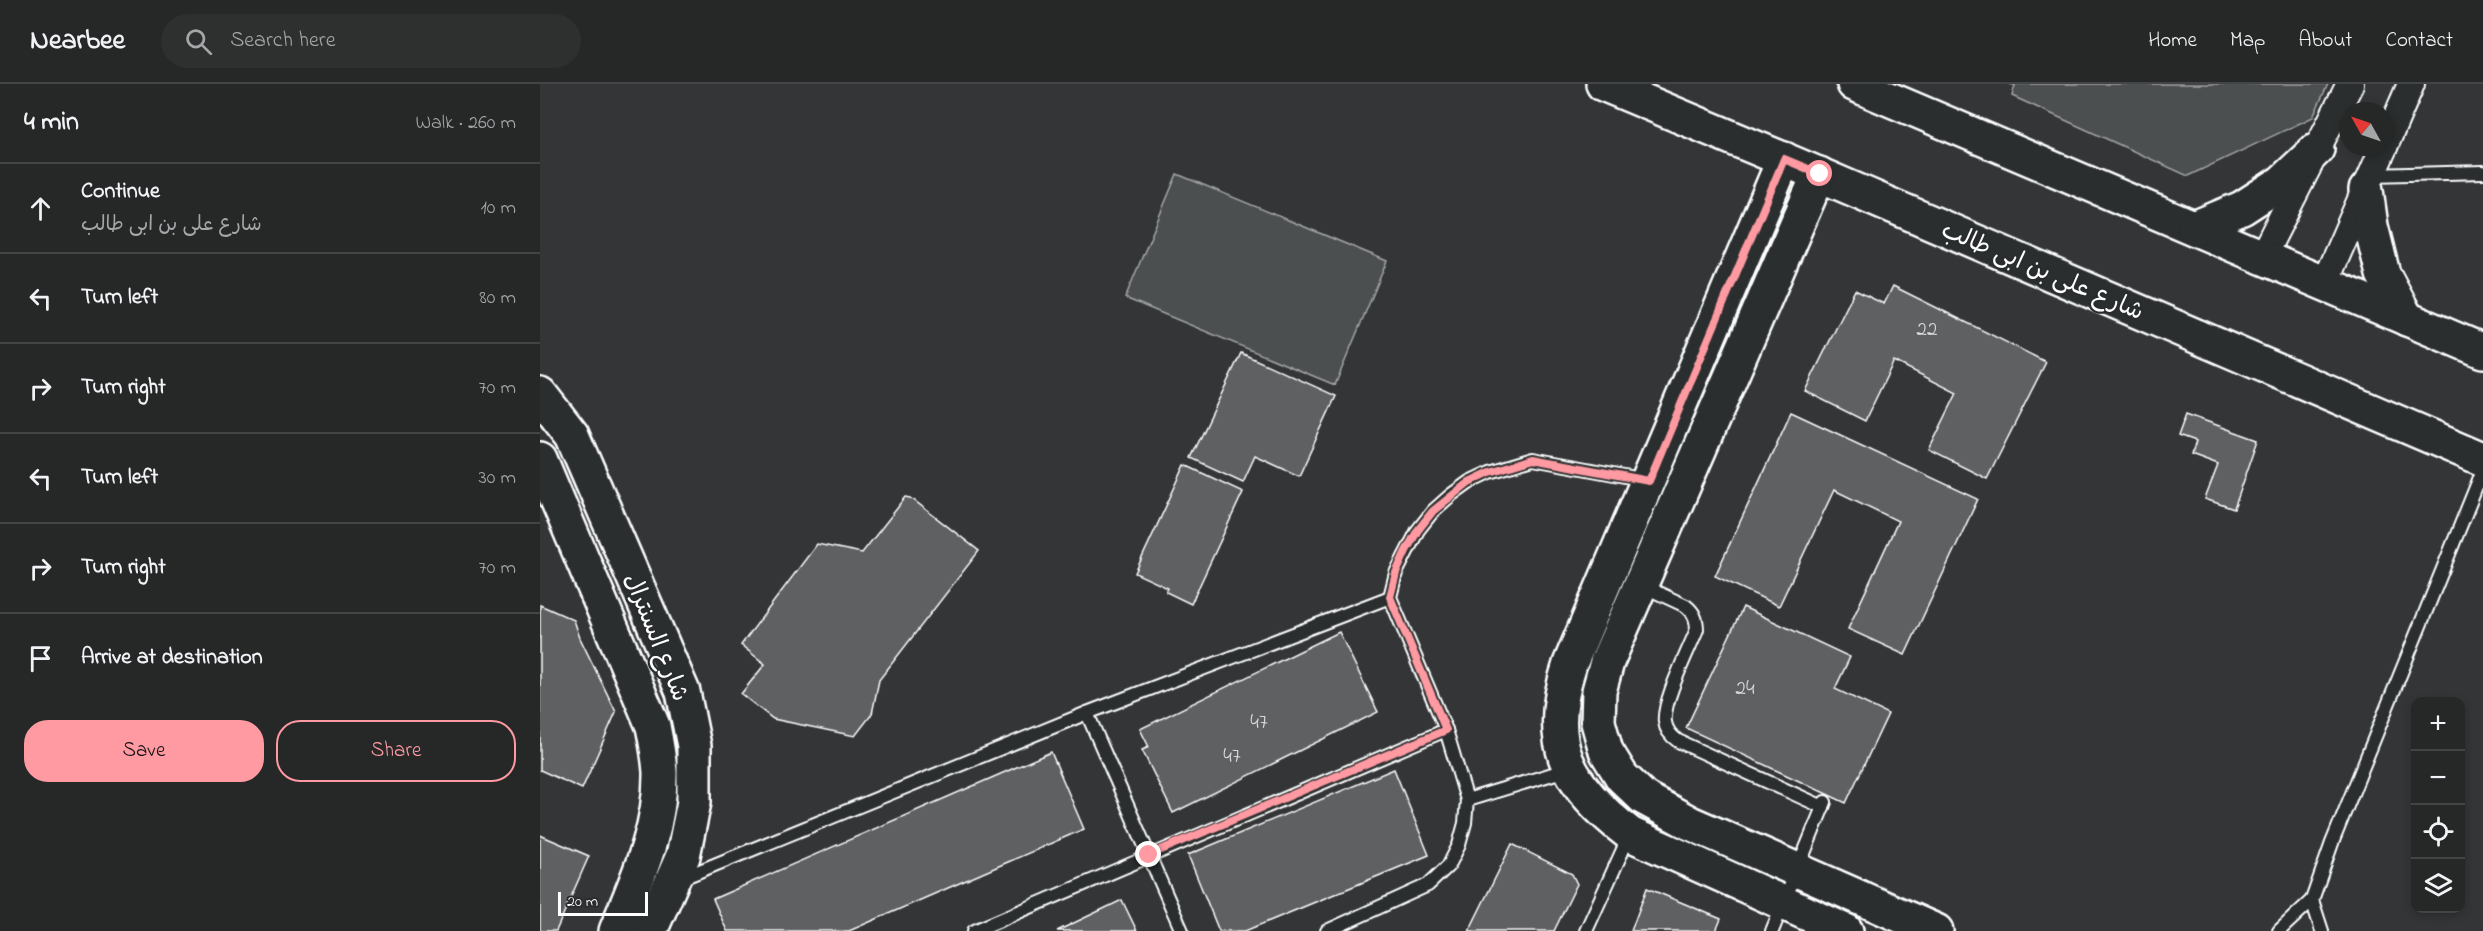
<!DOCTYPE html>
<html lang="en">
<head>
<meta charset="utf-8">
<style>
  :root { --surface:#262828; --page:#2e3030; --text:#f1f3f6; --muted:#a4a6a8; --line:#424445; --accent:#ff9aa2 }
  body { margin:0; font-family:"Indie Flower","Playpen Sans Arabic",sans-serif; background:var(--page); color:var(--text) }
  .controls { position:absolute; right:18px; bottom:18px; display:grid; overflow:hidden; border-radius:12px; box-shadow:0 3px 9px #0003 }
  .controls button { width:54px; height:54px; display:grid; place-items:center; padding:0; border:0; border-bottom:2px solid var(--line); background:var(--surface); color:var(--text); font:30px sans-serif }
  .compass { position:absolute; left:1799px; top:18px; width:54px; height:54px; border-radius:50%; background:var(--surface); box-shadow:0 3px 9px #0003; rotate:310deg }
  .scale { position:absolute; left:18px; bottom:15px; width:90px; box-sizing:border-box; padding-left:6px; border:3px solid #fff; border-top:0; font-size:16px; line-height:21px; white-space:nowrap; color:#fff; -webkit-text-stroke:4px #2a2d2e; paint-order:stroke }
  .stop { position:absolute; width:18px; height:18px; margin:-14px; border:4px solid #ff9aa2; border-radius:50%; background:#fff }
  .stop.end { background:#ff9aa2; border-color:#fff; box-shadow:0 2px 6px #0008 }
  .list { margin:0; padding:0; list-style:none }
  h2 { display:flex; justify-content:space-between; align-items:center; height:78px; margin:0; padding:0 24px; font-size:26px }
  h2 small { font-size:20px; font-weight:400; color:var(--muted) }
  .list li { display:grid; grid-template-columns:39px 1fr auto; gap:18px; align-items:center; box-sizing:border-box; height:90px; padding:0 24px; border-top:2px solid var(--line) }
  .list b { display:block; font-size:22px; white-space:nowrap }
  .list p { margin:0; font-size:20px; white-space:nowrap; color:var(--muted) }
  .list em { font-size:20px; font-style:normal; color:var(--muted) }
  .actions { display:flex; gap:12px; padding:18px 24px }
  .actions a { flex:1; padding:14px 0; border:2px solid var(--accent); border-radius:24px; text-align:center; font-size:21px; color:var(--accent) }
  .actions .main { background:var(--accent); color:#111 }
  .icon { flex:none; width:33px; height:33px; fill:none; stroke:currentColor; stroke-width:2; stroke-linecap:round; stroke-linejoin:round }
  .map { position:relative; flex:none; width:1943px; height:847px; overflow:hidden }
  header { display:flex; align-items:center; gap:36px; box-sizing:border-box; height:84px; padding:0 30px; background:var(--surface); border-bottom:2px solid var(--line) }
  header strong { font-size:28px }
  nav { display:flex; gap:33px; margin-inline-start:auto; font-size:21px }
  .search { width:420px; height:54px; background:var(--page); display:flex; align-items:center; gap:15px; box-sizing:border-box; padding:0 21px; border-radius:33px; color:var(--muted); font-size:22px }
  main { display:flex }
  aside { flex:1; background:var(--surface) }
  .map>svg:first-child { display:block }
  .green { fill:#4c4f50; stroke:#a6a7a8; stroke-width:1.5 }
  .building { fill:#5f6162; stroke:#fff; stroke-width:1.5 }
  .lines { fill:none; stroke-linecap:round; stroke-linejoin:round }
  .lane-casing { stroke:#fff; stroke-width:16 }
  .street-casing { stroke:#fff; stroke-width:30 }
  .secondary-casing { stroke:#fff; stroke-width:38 }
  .lane { stroke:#2a2d2e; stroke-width:12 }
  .street { stroke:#2a2d2e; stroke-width:26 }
  .secondary { stroke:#2a2d2e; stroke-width:33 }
  .route { stroke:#ff9aa2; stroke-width:8 }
  .labels { text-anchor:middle; stroke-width:4.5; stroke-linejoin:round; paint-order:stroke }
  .number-label { font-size:21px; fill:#d7d8d8 }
  .street-label { font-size:24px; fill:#fff; stroke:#2a2d2e }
</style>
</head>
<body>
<header>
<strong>Nearbee</strong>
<div class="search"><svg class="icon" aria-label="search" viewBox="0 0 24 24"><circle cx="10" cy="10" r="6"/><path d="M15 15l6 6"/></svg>Search here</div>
<nav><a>Home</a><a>Map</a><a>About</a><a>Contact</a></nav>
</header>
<main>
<aside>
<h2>4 min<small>Walk · 260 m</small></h2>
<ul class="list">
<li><svg class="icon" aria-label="ahead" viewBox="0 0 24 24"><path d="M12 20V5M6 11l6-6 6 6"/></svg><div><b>Continue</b><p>شارع على بن ابى طالب</p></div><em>10 m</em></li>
<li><svg class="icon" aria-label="left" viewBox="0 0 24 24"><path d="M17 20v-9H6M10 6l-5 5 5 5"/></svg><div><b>Turn left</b></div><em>80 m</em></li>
<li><svg class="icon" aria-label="right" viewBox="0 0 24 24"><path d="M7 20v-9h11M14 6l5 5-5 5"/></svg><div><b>Turn right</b></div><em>70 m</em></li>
<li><svg class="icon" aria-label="left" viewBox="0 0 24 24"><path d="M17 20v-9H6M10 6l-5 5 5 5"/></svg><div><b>Turn left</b></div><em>30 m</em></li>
<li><svg class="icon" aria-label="right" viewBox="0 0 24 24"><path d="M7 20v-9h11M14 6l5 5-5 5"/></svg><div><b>Turn right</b></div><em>70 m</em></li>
<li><svg class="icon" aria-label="arrive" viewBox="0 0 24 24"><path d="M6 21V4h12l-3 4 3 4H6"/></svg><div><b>Arrive at destination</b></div></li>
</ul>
<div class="actions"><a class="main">Save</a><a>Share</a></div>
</aside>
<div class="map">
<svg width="1943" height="847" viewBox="0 0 1943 847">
  <rect width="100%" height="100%" fill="#333536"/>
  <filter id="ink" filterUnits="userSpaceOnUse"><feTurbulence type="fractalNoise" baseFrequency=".0167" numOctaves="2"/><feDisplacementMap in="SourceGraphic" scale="12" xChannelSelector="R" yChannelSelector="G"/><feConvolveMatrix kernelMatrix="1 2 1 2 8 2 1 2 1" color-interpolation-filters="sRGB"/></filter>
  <g filter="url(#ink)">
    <!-- green -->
    <g class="green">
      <path d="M1468,0h320l-15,33 -125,59 -176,-80 3,-11z"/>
      <path d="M637,90l210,87 -52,124 -210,-87z"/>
    </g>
    <!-- building -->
    <g class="building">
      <path d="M1353,202l153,76 -59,117 -58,-29 28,-57 -63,-32 -29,60 -60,-30 50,-101 29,14z"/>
      <path d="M701,269l95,43 -37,80 -44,-20 -12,26 -52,-24z"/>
      <path d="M1251,328l187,87 -73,156 -57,-26 50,-108 -64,-31 -55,116 -64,-30z"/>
      <path d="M1646,330l72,26 -24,69 -29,-10 13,-34 -27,-10 4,-13 -17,-6z"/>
      <path d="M645,381l58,27 -52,112 -25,-12 2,-4 -33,-15z"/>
      <path d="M366,413l5,1 68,53 -100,129 -7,34 -17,22 -82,-17 -32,-25 24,-30 -24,-19 76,-101 45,9z"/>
      <path d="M0,521l34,15 6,18 36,74 -34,77 -42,-19z"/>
      <path d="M1203,523l107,50 -15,32 53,25 -42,89 -160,-75z"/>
      <path d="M799,548l39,80 -205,101 -31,-63 7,-3 -9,-18z"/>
      <path d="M511,668l33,77 -235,102h-122l-14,-32z"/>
      <path d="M854,685l35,86 -184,76h-26l-31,-76z"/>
      <path d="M0,751l49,21 -33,75h-16z"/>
      <path d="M972,760l60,30 5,10 -23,47h-85z"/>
      <path d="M1107,804l74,31 -5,12h-85z"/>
      <path d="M582,816l15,31h-80z"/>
    </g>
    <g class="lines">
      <!-- lane casing -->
      <g class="lane-casing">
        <g id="lane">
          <path d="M1832,91l111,-3"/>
          <path d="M1101,501l45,21c8,6 11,13 11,23 -8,21 -35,73 -32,93 1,9 6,14 13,19l145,66"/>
          <path d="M547,629l95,218"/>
          <path d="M927,716l102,-31"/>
          <path d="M140,795l407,-166 303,-116"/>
          <path d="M434,847l472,-201"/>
          <path d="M787,847l101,-46 21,-20 10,-20 6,-22 2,-23 -21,-70 -56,-133 6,-24 22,-43 15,-19 18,-16 18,-13 21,-10 43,-13 113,21"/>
          <path d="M1046,847l44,-97"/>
          <path d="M1232,847l53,-129"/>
          <path d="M1739,847l33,-31"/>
          <path d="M1782,847l-10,-31 20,-57 151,-373"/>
        </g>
      </g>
      <!-- street casing -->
      <g class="street-casing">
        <g id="street">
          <path d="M1844,63l27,-63"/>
          <path d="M1722,173l88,-173"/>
          <path d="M1784,200l60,-137"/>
        </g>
      </g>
      <!-- secondary casing -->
      <g class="secondary-casing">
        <g id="secondary">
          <path d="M1063,0l194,81 686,294"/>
          <path d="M1314,0l629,267"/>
          <path d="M1244,75l-214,505c-26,78 -4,121 60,170l216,97"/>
          <path d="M1279,90l-212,488 -8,29 -1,31 8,29 16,26 22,21 46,25 246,108"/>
          <path d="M1826,106l5,36 12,48 24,45"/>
          <path d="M1654,144l48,-20 40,-26 35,-33"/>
          <path d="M0,310l32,41 111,257 11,54v56l-11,54 -33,75"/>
          <path d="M0,375l113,267c3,15 6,31 7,46 1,57 -23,107 -44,159"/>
        </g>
      </g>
      <!-- lane -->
      <use href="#lane" class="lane"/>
      <!-- street -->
      <use href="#street" class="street"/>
      <!-- secondary -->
      <use href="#secondary" class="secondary"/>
    </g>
  </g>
  <g class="lines" filter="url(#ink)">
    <!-- route -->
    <path class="route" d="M609,771l297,-125 -56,-133 6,-24 10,-22 12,-21 15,-19 36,-29 21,-10 43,-13 116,22 135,-322 36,15"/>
  </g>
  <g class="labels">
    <!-- number labels -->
    <g class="number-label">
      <text x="1387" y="251">22</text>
      <text x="1205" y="610">24</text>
      <text x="719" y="644">47</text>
      <text x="692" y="678">47</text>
    </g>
    <!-- street labels -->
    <g class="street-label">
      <text transform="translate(1503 186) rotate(23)" y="8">شارع على بن ابى طالب</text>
      <text transform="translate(117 553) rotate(68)" y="8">شارع السنترال</text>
    </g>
  </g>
</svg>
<div class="controls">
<button>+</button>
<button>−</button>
<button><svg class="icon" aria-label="locate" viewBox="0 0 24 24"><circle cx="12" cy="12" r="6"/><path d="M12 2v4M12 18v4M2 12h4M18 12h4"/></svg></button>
<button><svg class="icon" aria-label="layers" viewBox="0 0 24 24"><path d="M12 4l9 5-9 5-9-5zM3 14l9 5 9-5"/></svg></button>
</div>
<svg class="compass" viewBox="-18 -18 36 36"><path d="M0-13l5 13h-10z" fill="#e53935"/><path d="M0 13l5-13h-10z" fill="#a4a6a8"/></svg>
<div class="scale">20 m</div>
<div class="stop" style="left:1280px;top:90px"></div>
<div class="stop end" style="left:609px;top:771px"></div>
</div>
</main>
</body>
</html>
